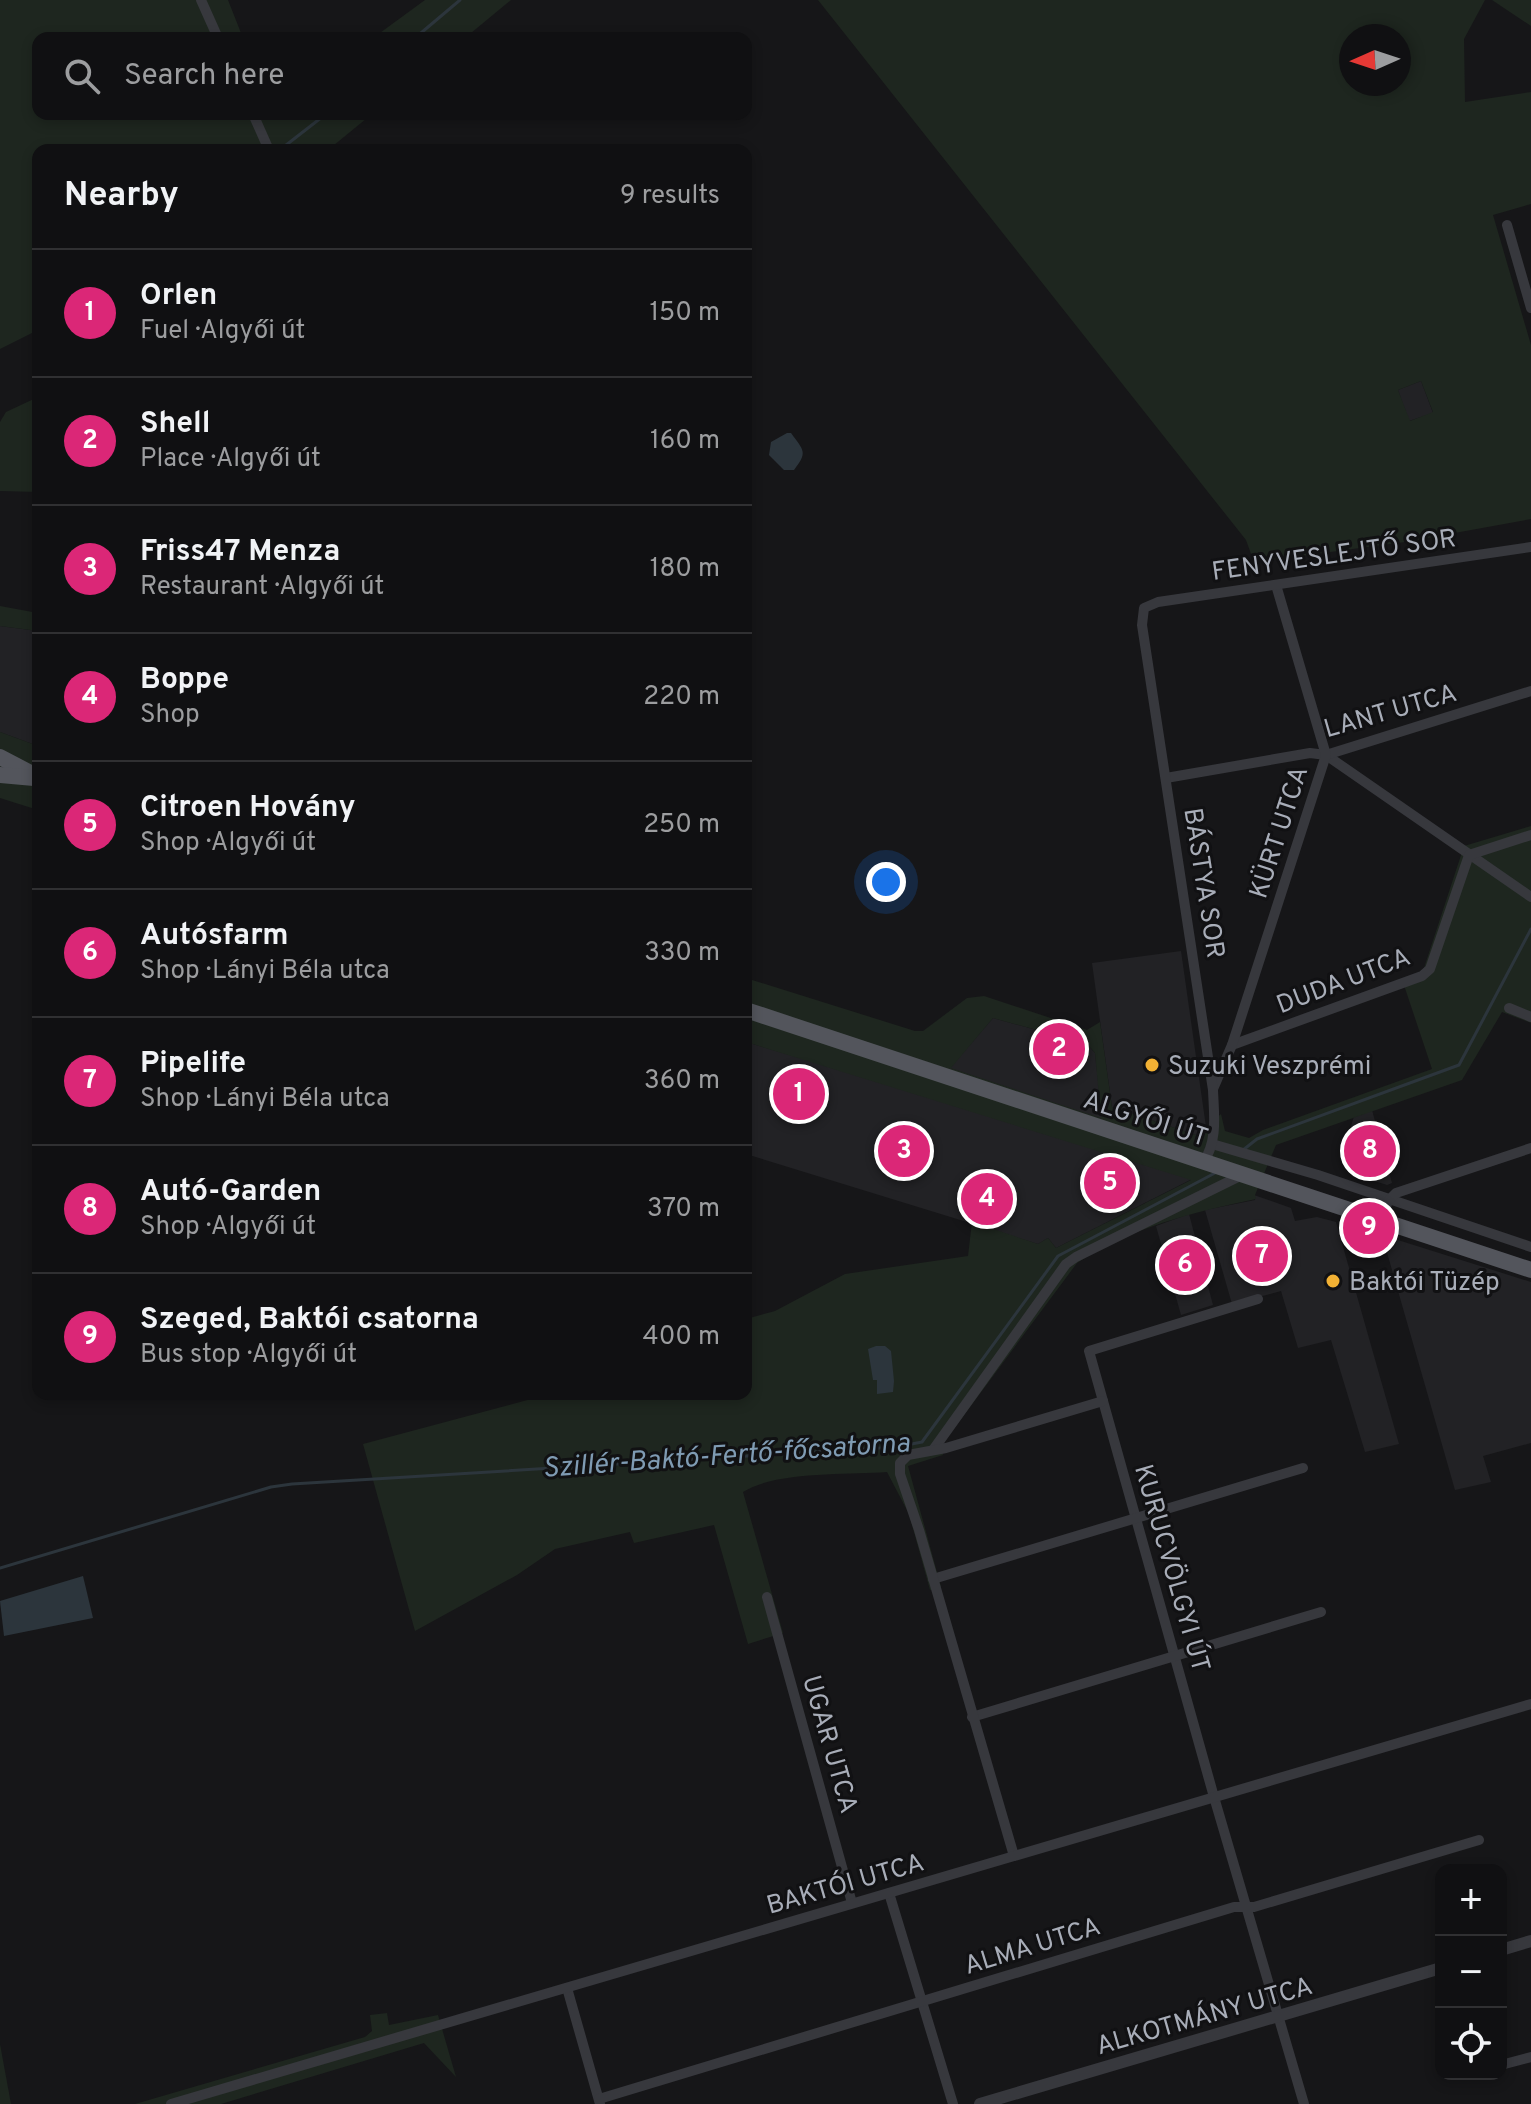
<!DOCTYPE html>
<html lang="en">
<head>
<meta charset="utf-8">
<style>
  :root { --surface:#101012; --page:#1e1e20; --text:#f1f3f6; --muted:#9c9d9f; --line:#303032; --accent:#db2777 }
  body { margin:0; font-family:Overpass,sans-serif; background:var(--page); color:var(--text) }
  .controls { position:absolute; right:24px; bottom:24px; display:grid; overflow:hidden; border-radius:16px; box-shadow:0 4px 12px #0003 }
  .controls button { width:72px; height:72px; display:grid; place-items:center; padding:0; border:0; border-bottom:2px solid var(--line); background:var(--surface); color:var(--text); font:40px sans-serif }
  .compass { position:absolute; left:1339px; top:24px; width:72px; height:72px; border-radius:50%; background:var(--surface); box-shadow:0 4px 12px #0003; rotate:267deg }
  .you { position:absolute; left:886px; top:882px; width:28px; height:28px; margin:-20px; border:6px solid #fff; border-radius:50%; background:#1a73e8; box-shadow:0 0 0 12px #1a73e833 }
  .badge { display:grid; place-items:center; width:52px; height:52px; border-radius:50%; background:var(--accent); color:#fff; font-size:26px; font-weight:700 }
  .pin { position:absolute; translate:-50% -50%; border:4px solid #fff; box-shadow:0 2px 8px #0006 }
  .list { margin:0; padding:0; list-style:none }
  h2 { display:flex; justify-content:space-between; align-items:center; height:104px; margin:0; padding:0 32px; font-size:34px }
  h2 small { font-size:26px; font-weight:400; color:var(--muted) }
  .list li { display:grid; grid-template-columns:52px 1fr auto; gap:24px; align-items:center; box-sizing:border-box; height:128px; padding:0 32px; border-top:2px solid var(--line) }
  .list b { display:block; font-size:30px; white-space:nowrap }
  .list p { margin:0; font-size:26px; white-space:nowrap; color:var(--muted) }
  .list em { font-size:26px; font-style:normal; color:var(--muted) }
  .icon { flex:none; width:44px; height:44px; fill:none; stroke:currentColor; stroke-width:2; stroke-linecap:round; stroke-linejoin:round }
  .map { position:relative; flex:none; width:1531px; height:2104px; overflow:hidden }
  .search { position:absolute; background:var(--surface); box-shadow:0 4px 12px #0003; left:32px; top:32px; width:720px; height:88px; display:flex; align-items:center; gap:20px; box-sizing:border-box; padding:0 28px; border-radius:16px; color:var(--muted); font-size:30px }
  .panel { position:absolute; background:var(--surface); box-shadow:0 4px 12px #0003; left:32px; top:144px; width:720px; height:1256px; border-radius:16px }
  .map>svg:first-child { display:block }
  .built { fill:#222225 }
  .green { fill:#1e261f; fill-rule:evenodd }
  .water { fill:#2c353c }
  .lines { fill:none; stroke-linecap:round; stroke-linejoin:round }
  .stream { stroke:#2c353c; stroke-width:3 }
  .minor { stroke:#37383d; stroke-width:10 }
  .tertiary { stroke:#37383d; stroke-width:12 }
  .primary { stroke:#53555c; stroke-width:16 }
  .poi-dot { fill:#f2b134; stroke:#111113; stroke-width:3 }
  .labels { text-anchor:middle; stroke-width:6; stroke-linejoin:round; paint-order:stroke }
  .street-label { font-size:26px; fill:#a8adb8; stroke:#111113 }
  .poi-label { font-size:26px; fill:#a8adb8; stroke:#111113; text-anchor:start }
  .water-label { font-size:28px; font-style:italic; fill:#7f9bb3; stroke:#111113 }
</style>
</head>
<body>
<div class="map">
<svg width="1531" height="2104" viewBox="0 0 1531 2104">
  <rect width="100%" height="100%" fill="#161618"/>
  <!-- built -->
  <g class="built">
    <path d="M1421,381l12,32 -24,8 -11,-31z"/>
    <path d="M0,626l38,5v115l-38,-14z"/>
    <path d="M1181,951l25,176 -4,10 -90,-30 -20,-144z"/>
    <path d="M993,1018l94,26 8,9 7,66 -152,-51z"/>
    <path d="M746,1042l125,37 321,100 -136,69 -8,-10 -10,6 -292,-90z"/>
    <path d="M1372,1110l20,73 -5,2 -25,-8 6,-23 -23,-7 9,-31z"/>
    <path d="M1254,1195l37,13 4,13 22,-4 19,5 63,222 -34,8 -34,-112 -33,8 -17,-57 -49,13 -27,-94 50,-10z"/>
    <path d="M1189,1214l24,91 -32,10 -25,-89z"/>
    <path d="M1382,1235l149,47v161l-48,13 8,26 -36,8z"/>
  </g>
  <!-- green -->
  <g class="green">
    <path d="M0,0h228l15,38h-205v76h334l-44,36h-290v180l-38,19z"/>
    <path d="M425,0h86l-46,38h-92z"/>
    <path d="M818,0h667l-21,39 1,63 66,-10v112l-38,11 38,130v174l-126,23 -151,20 -8,-22zM1399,36v48h-48v-48zM1421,381l12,31 -23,9 -12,-31z"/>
    <path d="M1492,0h39v26z"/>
    <path d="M38,397v95l-38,-1v-69l6,-10z"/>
    <path d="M0,606l38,7v18l-38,-5z"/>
    <path d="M0,732l38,14v64l-38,-12z"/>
    <path d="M1531,826v197l-29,-11 -40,68 -186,65 -21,50 1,4c-62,13 -127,29 -179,64l-136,183 2,9 -35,11 33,121 -11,3 -21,-76 -22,-42c-40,3 -111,-1 -144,20l40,141 -35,11 -34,-119 -80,18 -4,-11 -75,17 -38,26 -102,56 -52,-187 187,-50h196v-75l29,-8 70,-37 123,-18 4,-34 66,22 10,-6 8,10 135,-68 -445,-138v-64l169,53h8l44,-33 17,-2 103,34 13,-8 12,85 90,30 4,-10 15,-13 4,17 24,7 14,-8 169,-61 -30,-90 21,-8 41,-125zM993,1018l94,26 8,9 6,65 -150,-50z"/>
    <path d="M387,2013l2,12 49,-10 18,62 -32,-34 -203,61h-86l230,-67 7,-6 -2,-16z"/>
    <path d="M0,2044l11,60h-11z"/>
  </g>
  <!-- water -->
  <g class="water">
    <path d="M787,433h4c13,18 17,19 3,37h-10l-15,-15 2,-13z"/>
    <path d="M876,1346h9l6,5 3,30 -1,11 -16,2v-14h-4l-5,-31z"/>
    <path d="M83,1576l10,42 -89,18 -4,-35z"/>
  </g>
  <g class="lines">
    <!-- stream -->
    <g class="stream">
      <path d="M415,38l45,-38"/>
      <path d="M281,149l45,-35"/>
      <path d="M1243,1150l14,-11 202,-74 72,-136"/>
      <path d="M0,1568l271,-81 21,-3 604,-37 26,-5 136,-186 157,-83"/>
    </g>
    <!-- minor -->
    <g class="minor">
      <path d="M201,0l17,38"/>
      <path d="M253,114l16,36"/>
      <path d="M1507,225l24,83"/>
      <path d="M1326,755l205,142"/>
      <path d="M1166,778l144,-25 16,2 205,-64"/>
      <path d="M1509,1008l22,9"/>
      <path d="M1232,1045l190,-69 8,-7 39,-114 62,-20"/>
      <path d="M1213,1089l19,-44 94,-290 -50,-170"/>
      <path d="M1212,1144l106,31 213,72"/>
      <path d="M1203,1163c15,-22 11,-48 10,-73l-71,-465 2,-17 14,-6 373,-55"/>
      <path d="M1381,1221l7,-20 8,-8 135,-45"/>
      <path d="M1258,1299l-169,52 125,446 90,307"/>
      <path d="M933,1450l133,-186 10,-7 166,-82"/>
      <path d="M933,1579l370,-111"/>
      <path d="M767,1597l85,306"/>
      <path d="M972,1717l349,-105"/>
      <path d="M1014,1856l-95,-326 -19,-56v-11l8,-8 38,-7 157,-47"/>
      <path d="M889,1893l64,211"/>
      <path d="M567,1988l33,116"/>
      <path d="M1501,2065l30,-8"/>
      <path d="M599,2099l635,-192h20l225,-67"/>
      <path d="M171,2104l1360,-400"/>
    </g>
    <!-- tertiary -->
    <g class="tertiary">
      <path d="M1501,1950l30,-9"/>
      <path d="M980,2104l461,-136"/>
    </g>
    <!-- primary -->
    <g class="primary">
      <path d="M0,757l38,20"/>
      <path d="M0,775l34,3"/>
      <path d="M746,1010l785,260"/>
    </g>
  </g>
  <!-- markers -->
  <g class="poi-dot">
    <circle cx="1152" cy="1065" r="8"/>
    <circle cx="1333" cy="1281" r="8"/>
  </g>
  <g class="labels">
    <!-- street labels -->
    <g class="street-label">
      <text transform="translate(1334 554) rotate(-8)" y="9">FENYVESLEJTŐ SOR</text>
      <text transform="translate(1390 710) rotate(-16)" y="9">LANT UTCA</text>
      <text transform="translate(1278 832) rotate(-72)" y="9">KÜRT UTCA</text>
      <text transform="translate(1205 883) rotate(81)" y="9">BÁSTYA SOR</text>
      <text transform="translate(1343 980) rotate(-21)" y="9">DUDA UTCA</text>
      <text transform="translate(1146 1118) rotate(18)" y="9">ALGYŐI ÚT</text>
      <text transform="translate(1173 1568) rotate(74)" y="9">KURUCVÖLGYI ÚT</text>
      <text transform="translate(831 1744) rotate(74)" y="9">UGAR UTCA</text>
      <text transform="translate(845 1883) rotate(-16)" y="9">BAKTÓI UTCA</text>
      <text transform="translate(1032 1945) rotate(-17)" y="9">ALMA UTCA</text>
      <text transform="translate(1204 2015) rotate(-16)" y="9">ALKOTMÁNY UTCA</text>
    </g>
    <!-- poi labels -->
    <g class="poi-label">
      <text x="1168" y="1074">Suzuki Veszprémi</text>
      <text x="1349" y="1290">Baktói Tüzép</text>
    </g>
    <!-- water labels -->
    <g class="water-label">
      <text transform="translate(726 1454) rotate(-4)" y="10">Szillér-Baktó-Fertő-főcsatorna</text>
    </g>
  </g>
</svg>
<div class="controls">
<button>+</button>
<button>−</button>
<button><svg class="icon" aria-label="locate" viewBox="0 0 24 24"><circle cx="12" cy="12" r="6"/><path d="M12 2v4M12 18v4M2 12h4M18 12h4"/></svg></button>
</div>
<svg class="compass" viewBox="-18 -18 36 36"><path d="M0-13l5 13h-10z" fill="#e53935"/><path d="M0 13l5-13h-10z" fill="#9c9d9f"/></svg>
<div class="you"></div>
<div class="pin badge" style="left:799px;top:1094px">1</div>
<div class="pin badge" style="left:1059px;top:1049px">2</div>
<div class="pin badge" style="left:904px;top:1151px">3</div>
<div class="pin badge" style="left:987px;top:1199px">4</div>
<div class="pin badge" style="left:1110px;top:1183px">5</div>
<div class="pin badge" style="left:1185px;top:1265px">6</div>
<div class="pin badge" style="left:1262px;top:1256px">7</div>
<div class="pin badge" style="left:1370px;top:1151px">8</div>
<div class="pin badge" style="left:1369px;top:1228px">9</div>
<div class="search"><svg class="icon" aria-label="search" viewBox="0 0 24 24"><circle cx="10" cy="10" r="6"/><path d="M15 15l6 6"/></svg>Search here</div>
<section class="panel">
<h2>Nearby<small>9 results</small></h2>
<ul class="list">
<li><span class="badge">1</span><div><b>Orlen</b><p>Fuel · Algyői út</p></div><em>150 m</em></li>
<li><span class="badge">2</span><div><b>Shell</b><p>Place · Algyői út</p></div><em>160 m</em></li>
<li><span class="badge">3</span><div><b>Friss47 Menza</b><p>Restaurant · Algyői út</p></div><em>180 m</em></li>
<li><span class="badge">4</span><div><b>Boppe</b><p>Shop</p></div><em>220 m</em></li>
<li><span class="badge">5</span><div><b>Citroen Hovány</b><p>Shop · Algyői út</p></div><em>250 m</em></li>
<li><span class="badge">6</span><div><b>Autósfarm</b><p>Shop · Lányi Béla utca</p></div><em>330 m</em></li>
<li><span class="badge">7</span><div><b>Pipelife</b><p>Shop · Lányi Béla utca</p></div><em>360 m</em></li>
<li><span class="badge">8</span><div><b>Autó-Garden</b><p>Shop · Algyői út</p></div><em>370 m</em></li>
<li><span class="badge">9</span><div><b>Szeged, Baktói csatorna</b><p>Bus stop · Algyői út</p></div><em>400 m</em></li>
</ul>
</section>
</div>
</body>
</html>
